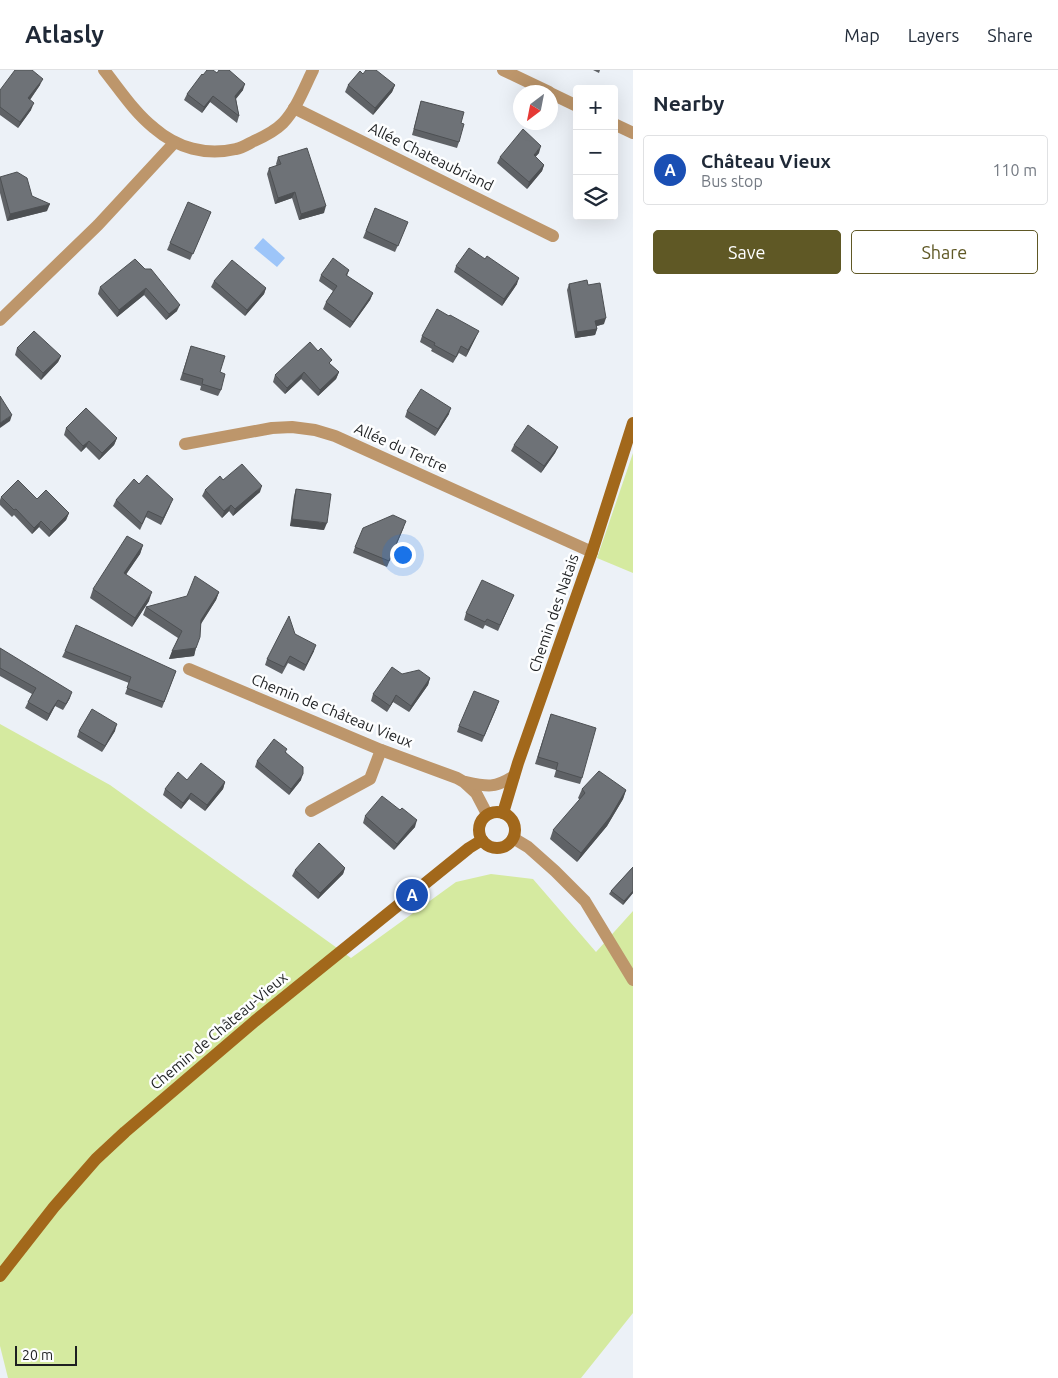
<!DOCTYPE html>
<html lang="en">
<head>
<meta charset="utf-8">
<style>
  :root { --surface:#fff; --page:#f2f2f3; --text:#1f2937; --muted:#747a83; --line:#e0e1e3; --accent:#5f5825 }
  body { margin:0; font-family:Ubuntu,sans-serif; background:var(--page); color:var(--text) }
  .controls { position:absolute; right:15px; top:15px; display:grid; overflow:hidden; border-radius:5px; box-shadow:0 5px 20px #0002 }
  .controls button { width:45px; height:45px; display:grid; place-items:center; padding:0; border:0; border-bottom:1px solid var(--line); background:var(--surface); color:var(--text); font:25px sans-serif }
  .compass { position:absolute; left:513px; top:15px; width:45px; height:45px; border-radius:50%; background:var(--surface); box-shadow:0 5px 20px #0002; rotate:212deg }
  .scale { position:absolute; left:15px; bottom:12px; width:62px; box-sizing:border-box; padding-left:5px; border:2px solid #1d1f21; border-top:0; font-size:14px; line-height:18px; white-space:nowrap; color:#1d1f21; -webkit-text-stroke:4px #fdfeff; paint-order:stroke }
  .you { position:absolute; left:402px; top:484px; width:18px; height:18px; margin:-12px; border:4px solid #fff; border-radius:50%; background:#1a73e8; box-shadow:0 0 0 8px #1a73e833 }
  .badge { display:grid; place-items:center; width:32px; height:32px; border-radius:50%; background:var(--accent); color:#fff; font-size:16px; font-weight:700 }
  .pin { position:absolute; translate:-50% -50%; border:2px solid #fff; box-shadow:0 1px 5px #0006 }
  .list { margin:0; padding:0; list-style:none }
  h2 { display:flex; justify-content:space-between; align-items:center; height:65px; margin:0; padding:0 20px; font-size:21px }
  h2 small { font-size:16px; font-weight:400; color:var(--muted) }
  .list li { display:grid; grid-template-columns:32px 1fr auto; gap:15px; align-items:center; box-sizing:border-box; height:70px; margin:0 10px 10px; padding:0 10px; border:1px solid var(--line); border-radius:5px }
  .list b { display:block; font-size:19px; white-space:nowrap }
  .list p { margin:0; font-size:16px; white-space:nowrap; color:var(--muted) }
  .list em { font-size:16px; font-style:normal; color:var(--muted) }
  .actions { display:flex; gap:10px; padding:15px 20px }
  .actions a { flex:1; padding:11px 0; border:1px solid var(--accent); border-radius:5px; text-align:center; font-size:18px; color:var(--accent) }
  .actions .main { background:var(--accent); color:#fff }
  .icon { flex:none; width:28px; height:28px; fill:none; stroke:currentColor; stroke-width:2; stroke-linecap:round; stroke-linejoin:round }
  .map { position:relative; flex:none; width:633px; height:1308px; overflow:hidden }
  header { display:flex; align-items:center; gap:30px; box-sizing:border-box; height:70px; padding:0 25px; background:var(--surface); border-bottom:1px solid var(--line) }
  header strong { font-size:24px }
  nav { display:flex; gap:28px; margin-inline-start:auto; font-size:18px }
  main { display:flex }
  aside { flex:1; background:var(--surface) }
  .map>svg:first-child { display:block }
  .green { fill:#d5eaa0 }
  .water { fill:#9dc5f9 }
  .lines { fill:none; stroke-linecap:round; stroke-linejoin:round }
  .street { stroke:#bd966b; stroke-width:12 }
  .secondary { stroke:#a2681b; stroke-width:12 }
  .wall { fill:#5f6266 }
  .shaded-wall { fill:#4d5053 }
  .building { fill:#6e7277; stroke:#4d5053 }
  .labels { text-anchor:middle; stroke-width:5; stroke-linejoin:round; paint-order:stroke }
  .street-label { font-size:15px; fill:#1d1f21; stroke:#fdfeff }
</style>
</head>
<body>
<header>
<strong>Atlasly</strong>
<nav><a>Map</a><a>Layers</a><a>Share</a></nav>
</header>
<main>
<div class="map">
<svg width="633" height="1308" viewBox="0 0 633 1308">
  <rect width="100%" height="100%" fill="#ecf1f7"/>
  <!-- green -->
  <g class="green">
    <path d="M633,383v120l-36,-15z"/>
    <path d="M0,654l110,61 241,173 105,-76 35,-8 42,5 63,73 37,-41v402l-52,65h-573l-8,-32z"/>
  </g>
  <!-- water -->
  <path class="water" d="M263,168l22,20 -8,9 -23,-19z"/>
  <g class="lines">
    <!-- street -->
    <g class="street">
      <path d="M104,0c16,20 30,42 50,58 23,20 52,28 82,21 6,-1 12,-5 18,-8 9,-4 21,-10 29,-18 14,-15 21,-35 30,-53"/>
      <path d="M503,0l46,22"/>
      <path d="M550,23l27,13"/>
      <path d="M294,38l259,128"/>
      <path d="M614,54l19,9"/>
      <path d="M0,250l98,-95 76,-82"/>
      <path d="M185,374l87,-16 20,-1 23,3 20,6 257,116"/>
      <path d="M189,599l192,81 76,28 7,4 12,11 11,21"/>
      <path d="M466,712c22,5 29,6 48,-6"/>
      <path d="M311,741l59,-32 11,-29"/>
      <path d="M513,768l15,9 27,24 30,30 48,79"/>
    </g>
    <!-- secondary -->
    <g class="secondary">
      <circle cx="497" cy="760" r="18"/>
      <path d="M503,743l15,-50 74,-211 41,-129"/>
      <path d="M0,1206l54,-69 42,-48 29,-27 130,-111 214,-173 13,-8"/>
    </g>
  </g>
  <!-- wall -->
  <g class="wall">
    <path d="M593,0h7l-1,3z"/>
    <path d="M217,3l26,17 -7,9 3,17 -2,7 -27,-21 -8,11 -18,-13 3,-6 16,-19z"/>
    <path d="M363,4l32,11 -3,7 -19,23 -28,-23 3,-7z"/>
    <path d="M40,15l-10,15 1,10 -13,18 -18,-13v-25z"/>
    <path d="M421,31l40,22 -2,19 -2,6 -45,-13z"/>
    <path d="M539,83l-4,4 9,8 -2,6 -15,18 -30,-26 3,-6z"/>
    <path d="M278,87l46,56 -25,7 -7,-22 -17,6 -8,-30 2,-6 8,-2 -1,-2z"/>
    <path d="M0,107l32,19 15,15 -40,10 -7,-28z"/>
    <path d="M375,138l30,21 -10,23 -32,-14z"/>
    <path d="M211,142l-21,48 -23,-10 3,-7z"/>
    <path d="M456,196l61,18 -15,22 -48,-34z"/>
    <path d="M145,199l32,42 -11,9 -22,-25 -27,22 -19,-23 2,-7z"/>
    <path d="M349,200l-2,6 26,17 -3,7 -20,28 -27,-19 3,-7 7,-11 -14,-10 2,-6z"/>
    <path d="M214,211l52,7 -2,6 -19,22 -34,-29z"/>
    <path d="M569,214l19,1 16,39 -7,2v3l-2,6 -20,3 -8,-48z"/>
    <path d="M422,266l54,1 -10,20 -7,-4 -6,10 -22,-12 1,-2 -12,-7z"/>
    <path d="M191,276l29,26 1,18 -3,6 -18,-6 1,-4 -21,-6z"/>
    <path d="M17,278l44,8 -3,6 -17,18 -26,-25z"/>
    <path d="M330,294l9,8 -3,7 -18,17 -17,-17 -16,15 -12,-12 2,-7z"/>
    <path d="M407,341l42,3 -14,22 -30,-19z"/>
    <path d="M66,358l51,10 -3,7 -15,15 -13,-13 -5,5 -17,-17z"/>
    <path d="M514,375l44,2 -3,6 -14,20 -30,-22z"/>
    <path d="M223,410l37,12 -27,24 -4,-5 -7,7 -20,-22 3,-6z"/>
    <path d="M139,414l31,22 -9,19 -15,-8 -6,13 -27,-24 3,-6z"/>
    <path d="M296,419l28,41 -34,-4 4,-30z"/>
    <path d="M1,427l36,2 32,14 -3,7 -17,17 -10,-10 -7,7 -18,-19 -2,2 -12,-12v-5z"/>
    <path d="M404,457l-17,40 -34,-14 2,-6z"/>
    <path d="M143,475l-3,9 -14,20 23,27 -17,26 -42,-29 3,-9z"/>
    <path d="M219,522l-3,8 -15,24 -7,32 -25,3 9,-21 -35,-23 3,-8z"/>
    <path d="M514,525l-16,36 -13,-6 -2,4 -19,-9 2,-7z"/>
    <path d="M295,564l19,17 -10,20 -16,-8 -6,11 -17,-9 2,-6z"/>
    <path d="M0,578l70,50 -7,12 -8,-4 -8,15 -22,-13 7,-14 -32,-18z"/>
    <path d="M65,581l111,20 -14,37 -37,-14 4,-11 -67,-26z"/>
    <path d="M402,604l28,4 -2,7 -19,27 -16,-10 -6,10 -16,-11 2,-7z"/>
    <path d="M497,637l-15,35 -25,-10 2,-6z"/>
    <path d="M551,644l31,64 -2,6 -26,-7 2,-7 -21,-6z"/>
    <path d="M79,661h36l-13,21 -25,-15z"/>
    <path d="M286,682l15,28 -12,15 -34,-28 2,-6z"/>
    <path d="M187,710l38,2 -2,7 -18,22 -16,-12 -8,10 -18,-14 2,-6z"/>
    <path d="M582,719l44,1 -3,9 -16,27 -30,36 -27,-23 3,-9 27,-30 -2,-2z"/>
    <path d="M365,746l50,11 -21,23 -31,-27z"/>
    <path d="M633,797v26l-10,12 -14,-11 2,-3z"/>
    <path d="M345,798l-2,6 -25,25 -26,-23 3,-6z"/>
  </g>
  <!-- shaded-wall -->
  <g class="shaded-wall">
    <path d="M43,9l-3,6 -14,20 2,-7z"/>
    <path d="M245,14l-2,6 -10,12 2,-6z"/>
    <path d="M395,15l-3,7 -19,23 2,-7z"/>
    <path d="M213,26l-3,6 -8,11 2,-6z"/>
    <path d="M34,33l-3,7 -13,18 2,-6z"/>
    <path d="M541,76l-2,7 -8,9 3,-7z"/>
    <path d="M544,95l-2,6 -15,18 2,-7z"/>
    <path d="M295,122l-3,6 -17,6 3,-6z"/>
    <path d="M50,134l-3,7 -40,10 3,-7z"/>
    <path d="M326,136l-2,7 -25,7 2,-6z"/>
    <path d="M519,208l-2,6 -15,22 2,-7z"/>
    <path d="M146,218l-2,7 -27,22 2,-7z"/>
    <path d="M266,218l-2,6 -19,22 2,-6z"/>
    <path d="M373,223l-3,7 -20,28 3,-6z"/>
    <path d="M180,235l-3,6 -11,9 3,-6z"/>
    <path d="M606,248l-2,6 -11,3 2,-6z"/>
    <path d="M597,259l-2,6 -20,3 2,-6z"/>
    <path d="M479,261l-13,26 2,-7z"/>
    <path d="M61,286l-3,6 -17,18 2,-7z"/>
    <path d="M304,302l-3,7 -16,15 2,-6z"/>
    <path d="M339,302l-3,7 -18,17 2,-6z"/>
    <path d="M451,338l-2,6 -14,22 3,-7z"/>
    <path d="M12,345l-2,6 -10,7v-5z"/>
    <path d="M117,368l-3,7 -15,15 3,-7z"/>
    <path d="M89,371l-3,6 -5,5 2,-6z"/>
    <path d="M558,377l-3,6 -14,20 3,-7z"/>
    <path d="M262,416l-2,6 -27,24 2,-7z"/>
    <path d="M173,429l-3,7 -9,19 2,-7z"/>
    <path d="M231,435l-2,6 -7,7 2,-7z"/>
    <path d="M69,443l-3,7 -17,17 2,-6z"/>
    <path d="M292,449l35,4 -3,7 -34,-4z"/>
    <path d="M41,451l-2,6 -7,7 2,-6z"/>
    <path d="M143,475l-3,9 -19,28 3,-9z"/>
    <path d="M152,522l-3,9 -17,26 3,-9z"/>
    <path d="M219,522l-3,8 -18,28 3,-8z"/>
    <path d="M316,575l-2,6 -10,20 2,-6z"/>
    <path d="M196,578l-2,8 -25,3 3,-8z"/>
    <path d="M430,608l-2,7 -19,27 2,-6z"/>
    <path d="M72,622l-2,6 -7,12z"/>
    <path d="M396,625l-3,7 -6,10 3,-6z"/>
    <path d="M58,630l-3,6 -8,15 2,-7z"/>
    <path d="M117,654l-2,7 -13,21 3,-6z"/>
    <path d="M303,704l-2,6 -12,15 2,-6z"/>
    <path d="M225,712l-2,7 -18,22 2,-6z"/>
    <path d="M626,720l-3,9 -16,27 -30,36 4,-9z"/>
    <path d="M191,723l-2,6 -8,10 2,-6z"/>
    <path d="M417,750l-2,7 -21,23 3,-6z"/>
    <path d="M345,798l-2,6 -25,25 2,-6z"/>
    <path d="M633,821v2l-10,12 1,-4z"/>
  </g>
  <!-- building -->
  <g class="building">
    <path d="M15,0h17l11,9 -15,19 6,5 -14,19 -20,-15v-17z"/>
    <path d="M207,0h6l4,3 2,-3h10l16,14 -10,12 4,20 -26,-20 -9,11 -17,-13 15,-20 1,1z"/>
    <path d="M366,0h10l19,15 -20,23 -27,-23 12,-14 3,3z"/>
    <path d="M421,31l43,11 -3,11 3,1 -5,18 -45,-13z"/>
    <path d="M523,59l18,17 -7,9 10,10 -15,17 -29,-25z"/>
    <path d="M307,78l19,58 -25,8 -6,-22 -17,6 -9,-30 12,-4 -3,-7z"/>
    <path d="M17,102l10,6 5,18 18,8 -40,10 -10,-37z"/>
    <path d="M188,132l23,10 -18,42 -23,-11z"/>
    <path d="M375,138l33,14 -10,24 -32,-15z"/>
    <path d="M469,178l16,11 2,-3 32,22 -15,21 -48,-33z"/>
    <path d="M333,188l16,12 -3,5 27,18 -20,29 -27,-20 11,-16 -16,-11z"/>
    <path d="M135,189l10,10h6l29,36 -11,9 -23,-26 -27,22 -19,-23z"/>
    <path d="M232,190l34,28 -19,22 -33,-29z"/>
    <path d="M587,210l1,5 12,-2 6,35 -11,3 2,8 -20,3 -8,-48z"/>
    <path d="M437,239l12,7 1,-1 29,16 -11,19 -7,-4 -5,11 -22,-12 1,-2 -13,-7z"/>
    <path d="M34,261l27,25 -18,17 -26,-25z"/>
    <path d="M310,272l8,9 3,-3 11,12 -3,3 10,9 -19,18 -16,-18 -17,16 -12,-13z"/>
    <path d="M191,276l34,10 -5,16 5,2 -4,16 -19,-6 1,-5 -20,-6z"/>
    <path d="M421,319l30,19 -13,21 -31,-18z"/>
    <path d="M0,326l12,19 -12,8z"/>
    <path d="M86,338l31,30 -15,15 -13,-12 -6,5 -17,-18z"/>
    <path d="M528,355l30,22 -14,19 -30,-21z"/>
    <path d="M242,394l20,22 -27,23 -4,-4 -7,6 -19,-21 15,-14 3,4z"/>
    <path d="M147,405l26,24 -10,19 -15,-7 -6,13 -26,-24 18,-21 5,5z"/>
    <path d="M18,410l19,19 9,-9 23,23 -18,18 -10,-10 -7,7 -18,-19 -2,1 -13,-13z"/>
    <path d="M296,419l35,5 -4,29 -35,-4z"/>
    <path d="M393,445l13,6 -17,40 -34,-14 8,-19z"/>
    <path d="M127,466l16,9 -19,28 28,19 -17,26 -42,-29z"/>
    <path d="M195,506l24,16 -18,28 -1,17 -4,11 -24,3 10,-20 -36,-24 41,-11z"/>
    <path d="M482,510l32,15 -14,30 -13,-6 -2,3 -19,-9z"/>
    <path d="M289,546l6,18 21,11 -10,20 -16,-9 -6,11 -17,-8z"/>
    <path d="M76,555l100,46 -12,31 -37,-14 4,-11 -66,-26z"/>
    <path d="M0,578l72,44 -6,12 -8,-4 -9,14 -21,-12 8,-14 -36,-20z"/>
    <path d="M392,597l10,7 17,-4 11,8 -19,28 -15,-11 -6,11 -17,-12z"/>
    <path d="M474,621l25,10 -15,35 -25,-10z"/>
    <path d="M92,639l25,15 -12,22 -26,-15z"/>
    <path d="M551,644l45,14 -14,50 -26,-8 2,-7 -20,-6z"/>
    <path d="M274,669l13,10 -2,3 18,15v7l-12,15 -34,-28z"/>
    <path d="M201,693l24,19 -18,23 -16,-12 -8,10 -18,-14 13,-17 9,8z"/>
    <path d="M599,701l27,19 -16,27 -29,36 -28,-23 32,-37 -3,-4z"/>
    <path d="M382,726l18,14 2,-2 15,12 -20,24 -32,-28z"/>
    <path d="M319,773l26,25 -25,25 -25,-23z"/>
    <path d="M633,797v24l-9,10 -13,-10z"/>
  </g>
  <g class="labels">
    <!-- street labels -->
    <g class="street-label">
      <text transform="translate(431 87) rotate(26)" y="5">Allée Chateaubriand</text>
      <text transform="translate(401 378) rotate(24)" y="5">Allée du Tertre</text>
      <text transform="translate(554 543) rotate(-71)" y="5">Chemin des Natais</text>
      <text transform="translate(332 641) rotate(22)" y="5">Chemin de Château Vieux</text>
      <text transform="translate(219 961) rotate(-40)" y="5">Chemin de Château-Vieux</text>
    </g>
  </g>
</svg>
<div class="controls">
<button>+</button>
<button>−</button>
<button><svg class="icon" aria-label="layers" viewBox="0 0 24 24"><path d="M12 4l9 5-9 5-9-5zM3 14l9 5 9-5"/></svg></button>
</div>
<svg class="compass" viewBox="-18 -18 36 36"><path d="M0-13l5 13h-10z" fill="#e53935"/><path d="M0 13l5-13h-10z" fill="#747a83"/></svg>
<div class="scale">20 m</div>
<div class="you"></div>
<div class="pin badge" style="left:412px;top:825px;background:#1a4fb4">A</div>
</div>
<aside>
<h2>Nearby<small></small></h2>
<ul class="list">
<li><span class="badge" style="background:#1a4fb4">A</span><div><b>Château Vieux</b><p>Bus stop</p></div><em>110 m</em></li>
</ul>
<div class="actions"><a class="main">Save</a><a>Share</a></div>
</aside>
</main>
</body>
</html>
